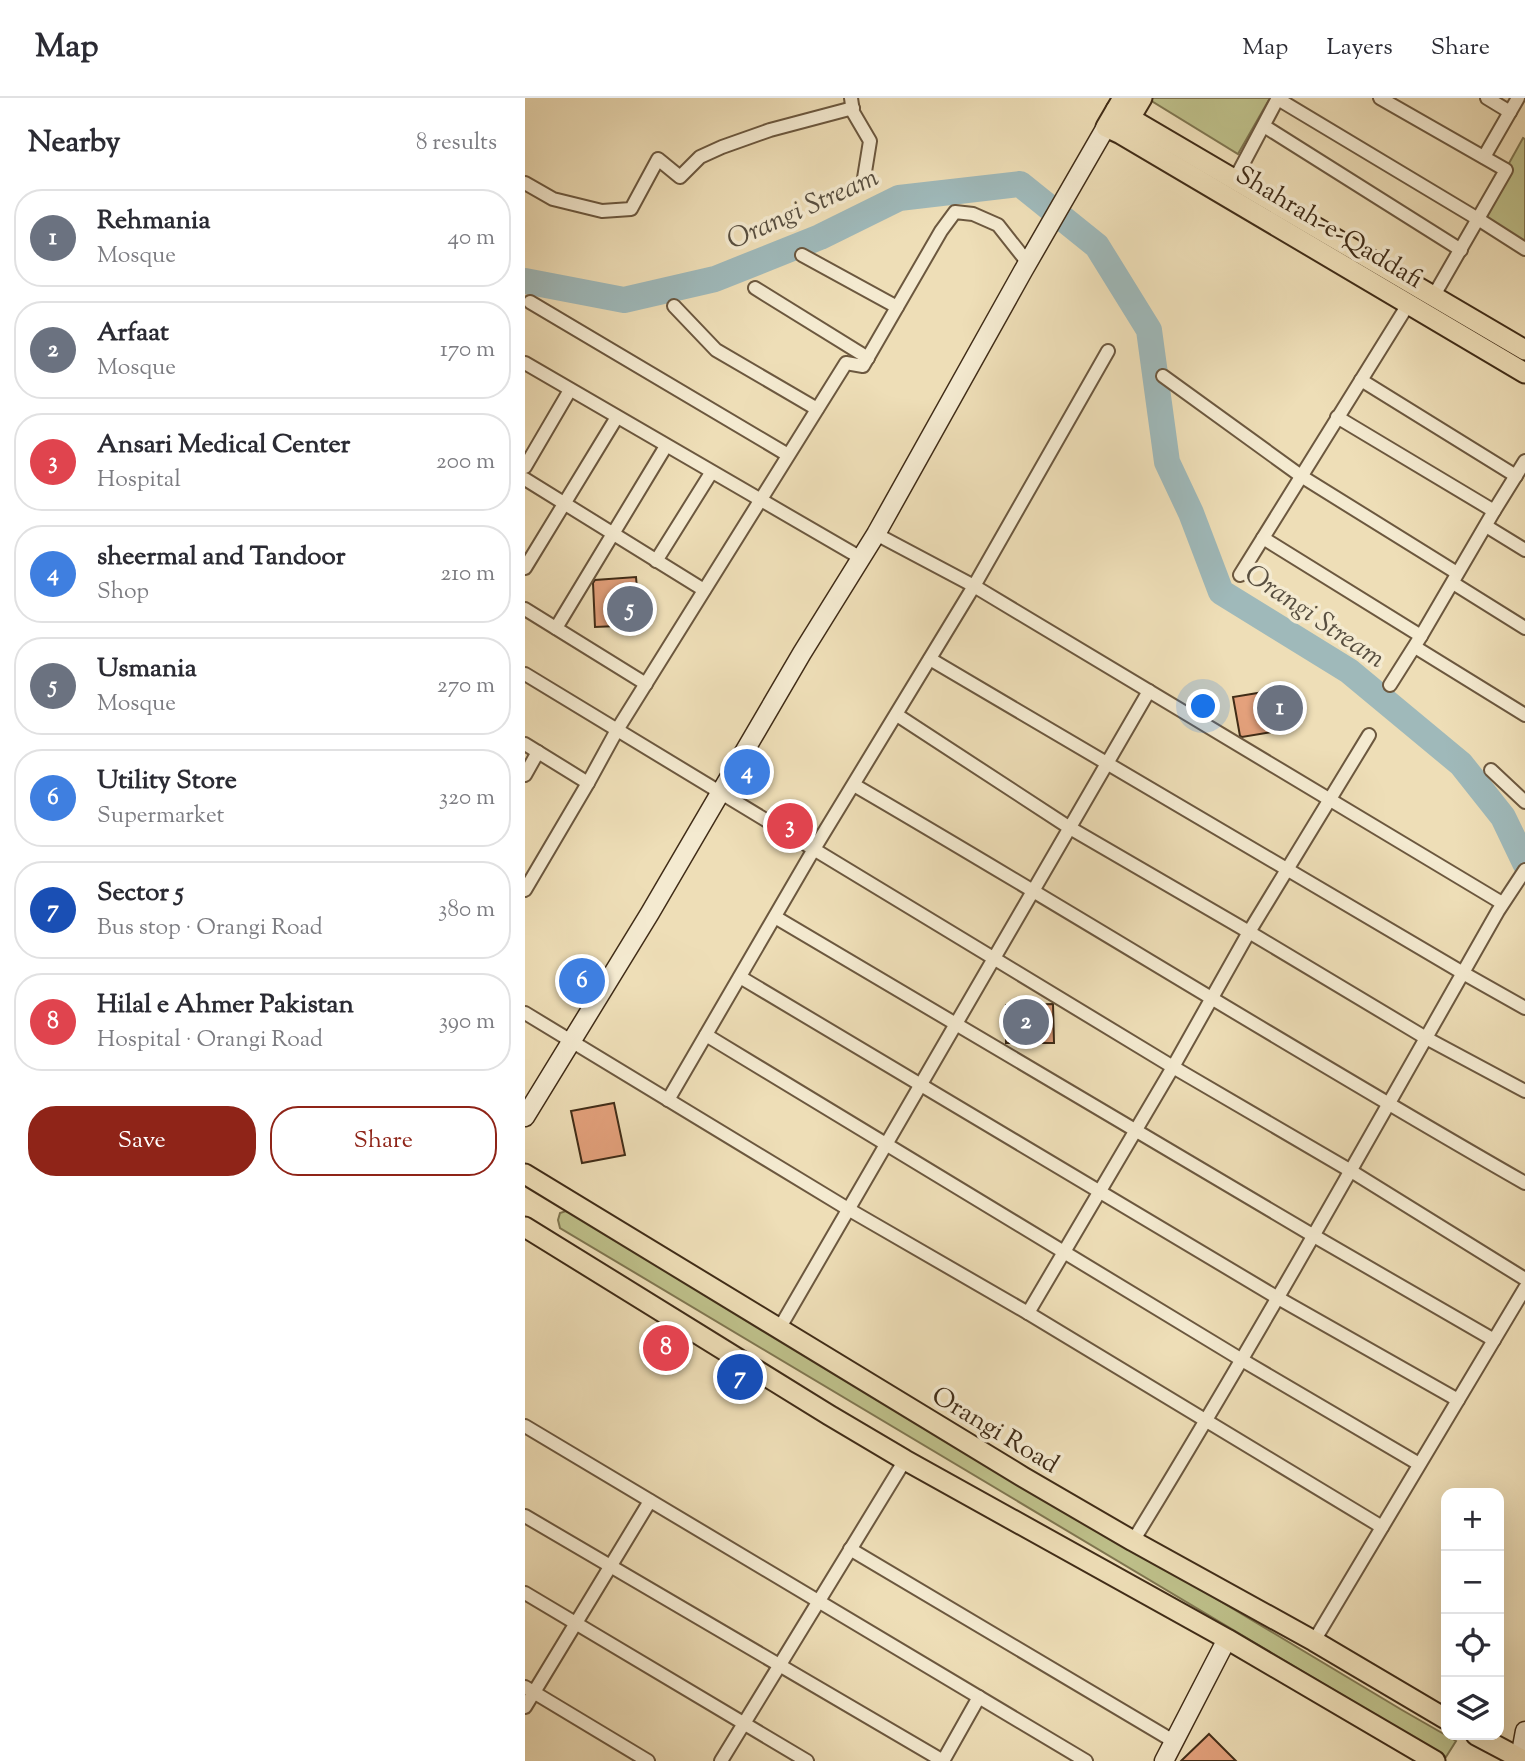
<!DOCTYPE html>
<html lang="en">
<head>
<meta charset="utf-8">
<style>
  :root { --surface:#fff; --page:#f2f2f3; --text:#2b2b33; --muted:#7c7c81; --line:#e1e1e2; --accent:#8f2418 }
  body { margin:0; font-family:"Sorts Mill Goudy",serif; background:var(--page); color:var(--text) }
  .controls { position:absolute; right:21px; bottom:21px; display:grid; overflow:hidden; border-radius:14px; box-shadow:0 7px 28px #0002 }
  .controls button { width:63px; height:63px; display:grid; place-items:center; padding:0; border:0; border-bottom:2px solid var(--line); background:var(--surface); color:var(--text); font:35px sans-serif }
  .you { position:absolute; left:679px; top:609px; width:24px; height:24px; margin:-18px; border:5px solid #fff; border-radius:50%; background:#1a73e8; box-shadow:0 0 0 10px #1a73e833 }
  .badge { display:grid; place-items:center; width:46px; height:46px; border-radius:50%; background:var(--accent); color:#fff; font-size:23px; font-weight:700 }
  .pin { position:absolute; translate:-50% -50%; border:4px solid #fff; box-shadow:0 2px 7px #0006 }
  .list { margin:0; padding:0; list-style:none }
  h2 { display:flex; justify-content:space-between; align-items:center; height:91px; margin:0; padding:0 28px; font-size:30px }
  h2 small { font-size:23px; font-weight:400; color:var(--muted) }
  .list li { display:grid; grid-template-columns:46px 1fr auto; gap:21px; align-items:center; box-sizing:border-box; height:98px; margin:0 14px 14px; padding:0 14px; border:2px solid var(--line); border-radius:28px }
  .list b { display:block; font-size:26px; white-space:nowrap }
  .list p { margin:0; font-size:23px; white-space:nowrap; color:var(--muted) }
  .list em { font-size:23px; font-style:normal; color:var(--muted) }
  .actions { display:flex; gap:14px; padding:21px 28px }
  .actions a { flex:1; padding:16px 0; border:2px solid var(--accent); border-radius:28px; text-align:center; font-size:24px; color:var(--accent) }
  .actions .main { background:var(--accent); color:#fff }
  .icon { flex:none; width:38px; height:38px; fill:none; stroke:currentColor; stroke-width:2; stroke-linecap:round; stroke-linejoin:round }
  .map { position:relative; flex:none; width:1000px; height:1663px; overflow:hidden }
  header { display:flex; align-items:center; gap:42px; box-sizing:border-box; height:98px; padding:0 35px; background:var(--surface); border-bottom:2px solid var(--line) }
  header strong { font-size:33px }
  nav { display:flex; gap:38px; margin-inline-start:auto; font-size:24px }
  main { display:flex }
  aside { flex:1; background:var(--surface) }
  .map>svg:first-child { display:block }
  .green { fill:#bec08a; stroke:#7f7650; stroke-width:2 }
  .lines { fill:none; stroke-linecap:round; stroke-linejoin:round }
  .river { stroke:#9fb9ba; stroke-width:26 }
  .building { fill:#e4a17c; stroke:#402c17; stroke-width:2 }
  .street-casing { stroke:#6c583f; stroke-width:16 }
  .secondary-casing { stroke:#402c17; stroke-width:21 }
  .primary-casing { stroke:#402c17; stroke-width:23 }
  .street { stroke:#f4ead0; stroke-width:12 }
  .secondary { stroke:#f4ead0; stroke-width:18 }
  .primary { stroke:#eedeb7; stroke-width:19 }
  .labels { text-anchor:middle; stroke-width:7; stroke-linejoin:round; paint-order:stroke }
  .street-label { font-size:26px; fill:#402c17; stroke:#f4ead0 }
  .water-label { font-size:28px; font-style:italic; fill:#584f40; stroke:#f4ead0 }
</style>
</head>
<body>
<header>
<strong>Map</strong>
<nav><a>Map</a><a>Layers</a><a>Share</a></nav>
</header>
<main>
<aside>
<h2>Nearby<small>8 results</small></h2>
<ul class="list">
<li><span class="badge" style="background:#6b7280">1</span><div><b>Rehmania</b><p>Mosque</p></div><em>40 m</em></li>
<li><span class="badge" style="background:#6b7280">2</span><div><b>Arfaat</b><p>Mosque</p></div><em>170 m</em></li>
<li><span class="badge" style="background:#e0444e">3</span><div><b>Ansari Medical Center</b><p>Hospital</p></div><em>200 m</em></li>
<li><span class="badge" style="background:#3f7fe0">4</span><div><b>sheermal and Tandoor</b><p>Shop</p></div><em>210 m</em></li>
<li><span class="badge" style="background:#6b7280">5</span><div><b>Usmania</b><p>Mosque</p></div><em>270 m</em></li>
<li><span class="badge" style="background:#3f7fe0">6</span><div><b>Utility Store</b><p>Supermarket</p></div><em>320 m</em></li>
<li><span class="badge" style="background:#1a4fb4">7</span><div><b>Sector 5</b><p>Bus stop · Orangi Road</p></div><em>380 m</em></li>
<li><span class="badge" style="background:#e0444e">8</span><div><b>Hilal e Ahmer Pakistan</b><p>Hospital · Orangi Road</p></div><em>390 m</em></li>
</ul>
<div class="actions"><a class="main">Save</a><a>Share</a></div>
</aside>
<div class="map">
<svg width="1000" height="1663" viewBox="0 0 1000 1663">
  <rect width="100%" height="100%" fill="#eedeb7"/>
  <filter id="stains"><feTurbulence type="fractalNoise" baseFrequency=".00286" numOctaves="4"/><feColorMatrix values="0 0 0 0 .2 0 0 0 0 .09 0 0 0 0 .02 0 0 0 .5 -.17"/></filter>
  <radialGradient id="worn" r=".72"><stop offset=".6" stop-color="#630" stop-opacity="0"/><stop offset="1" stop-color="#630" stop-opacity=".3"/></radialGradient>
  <!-- green -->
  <g class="green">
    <path d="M627,0h118l-32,56 -88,-54z"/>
    <path d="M998,40l2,1v110l-47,-30z"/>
    <path d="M41,1113l7,2 829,497 54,31 -10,16 -886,-529 -2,-8 2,-7z"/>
  </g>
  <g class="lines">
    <!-- river -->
    <path class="river" d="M0,183l99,19 91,-21 105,-42 79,-39 121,-14 77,62 52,84 18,132 24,51 30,79 128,79 112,93 42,53 22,46"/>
  </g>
  <!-- building -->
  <g class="building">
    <path d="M111,479l4,48 -45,2 -2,-44 2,-3z"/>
    <path d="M739,594l8,40 -30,5 -2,-1 -7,-39z"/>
    <path d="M528,906l1,39h-48v-38z"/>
    <path d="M89,1005l11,52 -43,8 -11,-52z"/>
    <path d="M684,1636l27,27h-55z"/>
  </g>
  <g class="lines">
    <!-- street casing -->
    <g class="street-casing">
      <g id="street">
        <path d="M326,0l2,14 17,29 -6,37"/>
        <path d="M855,0l126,72 -73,127"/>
        <path d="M962,0l23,14"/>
        <path d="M753,1l200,120 47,30"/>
        <path d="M739,28l197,124"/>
        <path d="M959,59l34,-59"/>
        <path d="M710,81l43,-81"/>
        <path d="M0,85l28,16 49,12 29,-2 27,-50 22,18 20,-20 22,-10 48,-17 83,-22"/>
        <path d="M277,157l95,52"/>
        <path d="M230,190l113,70"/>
        <path d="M5,204l258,153"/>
        <path d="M149,208l42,44 101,59"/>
        <path d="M0,265l336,195"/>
        <path d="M638,278l138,100 156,97"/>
        <path d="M836,282l155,96"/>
        <path d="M812,319l157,94"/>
        <path d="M0,369l45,-77"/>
        <path d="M0,381l179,111"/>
        <path d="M961,428l39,24"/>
        <path d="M351,436l98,52 528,317"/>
        <path d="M738,440l158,98"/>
        <path d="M131,463l55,-88"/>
        <path d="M0,470l92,-151"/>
        <path d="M715,477l169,-272"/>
        <path d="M928,485l72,45"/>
        <path d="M0,511l121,75"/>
        <path d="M31,530l110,-182"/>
        <path d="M890,549l110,68"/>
        <path d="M405,561l533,314 62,35"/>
        <path d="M0,576l648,393 178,104 174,108"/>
        <path d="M865,587l31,-49 73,-125 31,-50"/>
        <path d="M372,617l173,113 179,104 177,106 99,53"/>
        <path d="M0,646l63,39"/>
        <path d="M966,672l34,32"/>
        <path d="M0,677l13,-23"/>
        <path d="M329,687c225,131 445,269 671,398"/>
        <path d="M0,792l63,-107 29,-53 229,-367 17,3 78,-135 14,-19 18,2 25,11 30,38"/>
        <path d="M250,819l539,319 180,104"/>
        <path d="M215,879l538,321 180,102"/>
        <path d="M0,915l323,196 180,104 354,214"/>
        <path d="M181,937l536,325 177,104"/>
        <path d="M143,1002l146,-251 160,-263 134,-235"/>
        <path d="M503,1215l145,-246 76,-135 120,-197"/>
        <path d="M254,1231l370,-638"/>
        <path d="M0,1328l561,335"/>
        <path d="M0,1418l418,245"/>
        <path d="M608,1443c127,-207 245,-419 365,-630l27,-41"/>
        <path d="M325,1451l325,193"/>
        <path d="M0,1495l282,168"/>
        <path d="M789,1543l211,-353"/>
        <path d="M0,1589l123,74"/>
        <path d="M0,1609l125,-206"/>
        <path d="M196,1663l184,-301"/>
        <path d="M418,1663l36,-64"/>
      </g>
    </g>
    <!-- secondary casing -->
    <g class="secondary-casing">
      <g id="secondary">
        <path d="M0,1019l125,-204 152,-260 74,-119 147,-263 83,-144"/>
        <path d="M639,1663l63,-122"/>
        <path d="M993,1663l2,-3 5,-27"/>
      </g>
    </g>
    <!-- primary casing -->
    <g class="primary-casing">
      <g id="primary">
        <path d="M598,0l-17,29 15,7 404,239"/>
        <path d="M591,12l409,240"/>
        <path d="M598,32l19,-32"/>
        <path d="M0,1076l498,303 110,64 181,100 132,78"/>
        <path d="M0,1129l304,188 76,45 322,179 208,122"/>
        <path d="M951,1637l49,26"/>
      </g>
    </g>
    <!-- street -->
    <use href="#street" class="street"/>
    <!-- secondary -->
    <use href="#secondary" class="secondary"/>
    <!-- primary -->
    <use href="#primary" class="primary"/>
  </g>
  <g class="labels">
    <!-- street labels -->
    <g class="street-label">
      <text transform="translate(805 128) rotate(31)" y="9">Shahrah-e-Qaddafi</text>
      <text transform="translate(471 1331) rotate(31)" y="9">Orangi Road</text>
    </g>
    <!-- water labels -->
    <g class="water-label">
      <text transform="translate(277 109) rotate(-24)" y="10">Orangi Stream</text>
      <text transform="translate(791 517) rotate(34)" y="10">Orangi Stream</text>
    </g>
  </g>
  <rect width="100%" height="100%" filter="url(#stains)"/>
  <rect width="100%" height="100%" fill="url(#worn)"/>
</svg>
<div class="controls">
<button>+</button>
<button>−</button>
<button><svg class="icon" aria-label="locate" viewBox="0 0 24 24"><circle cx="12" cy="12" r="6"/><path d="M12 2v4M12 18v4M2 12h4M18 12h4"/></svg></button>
<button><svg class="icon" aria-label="layers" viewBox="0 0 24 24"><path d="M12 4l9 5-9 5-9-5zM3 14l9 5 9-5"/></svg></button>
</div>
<div class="you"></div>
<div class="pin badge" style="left:755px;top:610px;background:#6b7280">1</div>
<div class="pin badge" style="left:501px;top:924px;background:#6b7280">2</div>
<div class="pin badge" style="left:265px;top:728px;background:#e0444e">3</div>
<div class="pin badge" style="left:222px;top:674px;background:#3f7fe0">4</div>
<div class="pin badge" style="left:105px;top:511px;background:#6b7280">5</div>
<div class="pin badge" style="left:57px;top:883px;background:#3f7fe0">6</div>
<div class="pin badge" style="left:215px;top:1279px;background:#1a4fb4">7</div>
<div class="pin badge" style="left:141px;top:1250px;background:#e0444e">8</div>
</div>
</main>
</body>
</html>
